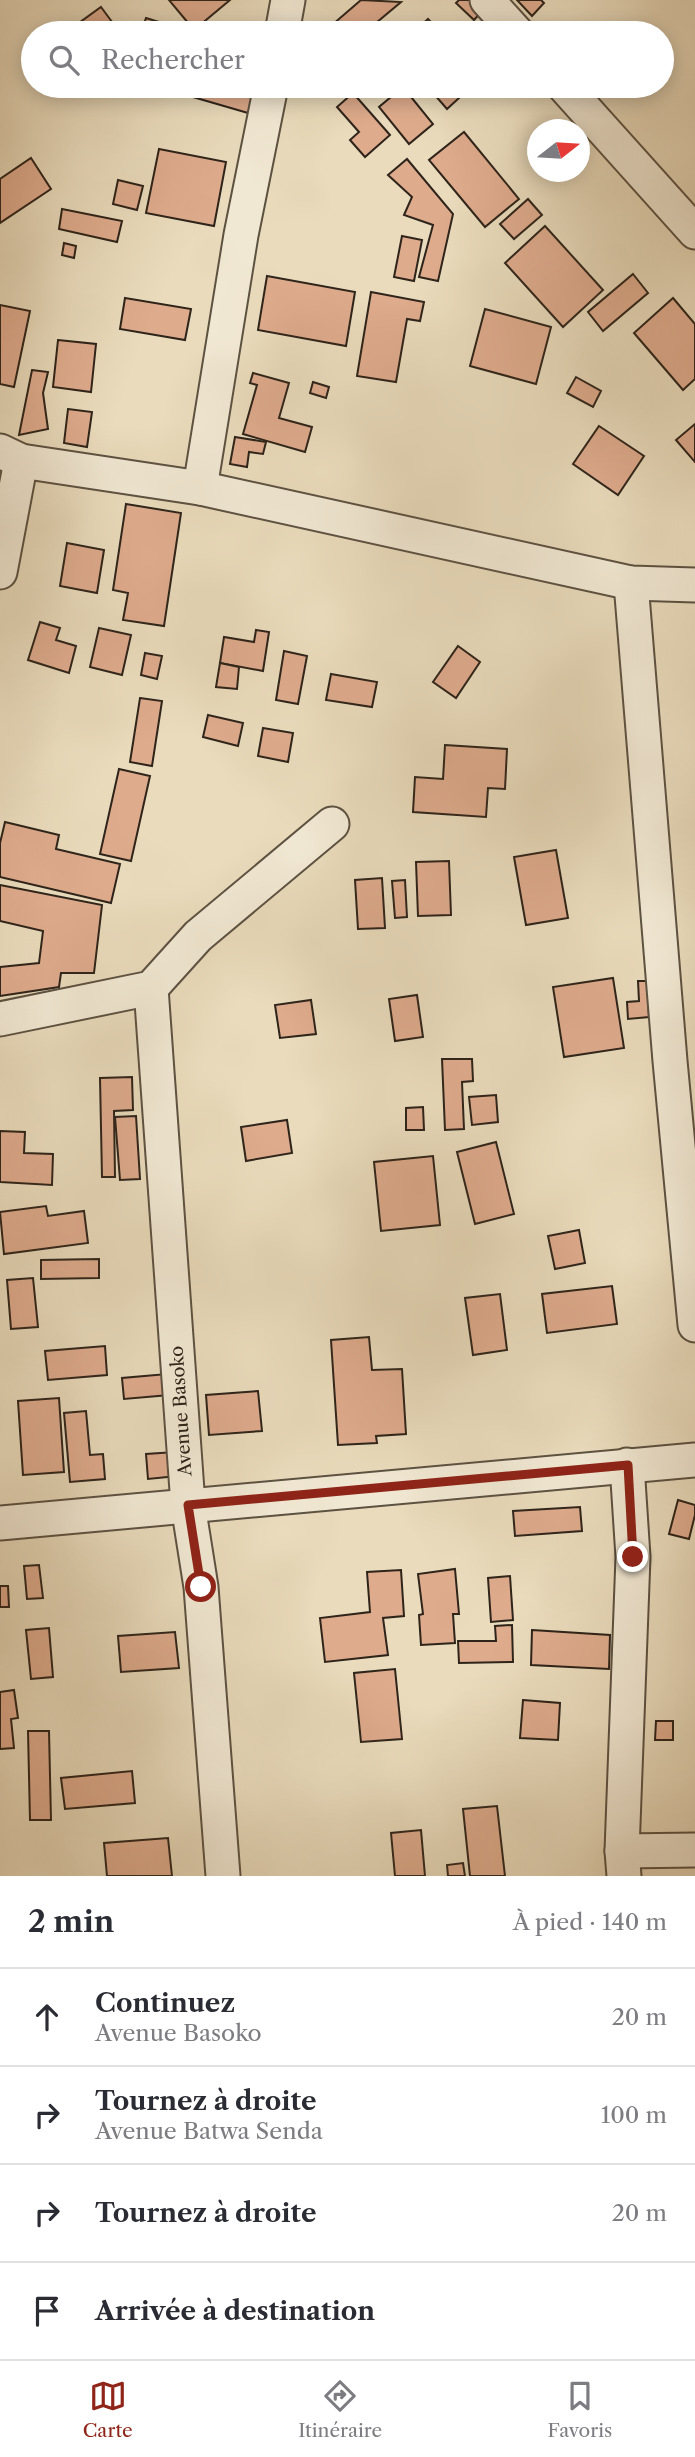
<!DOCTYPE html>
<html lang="fr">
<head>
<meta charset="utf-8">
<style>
  :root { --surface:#fff; --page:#f7f7f7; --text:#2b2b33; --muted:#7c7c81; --line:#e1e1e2; --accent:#8f2418 }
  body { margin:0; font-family:"Libre Caslon Text",serif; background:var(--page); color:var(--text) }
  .compass { position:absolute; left:527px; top:119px; width:63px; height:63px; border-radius:50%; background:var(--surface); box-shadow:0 4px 18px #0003; rotate:73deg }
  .stop { position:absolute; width:21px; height:21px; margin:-16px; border:5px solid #8f2418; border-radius:50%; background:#fff }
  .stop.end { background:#8f2418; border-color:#fff; box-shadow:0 2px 7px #0008 }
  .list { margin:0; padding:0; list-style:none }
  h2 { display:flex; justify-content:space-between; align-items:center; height:91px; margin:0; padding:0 28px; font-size:30px }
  h2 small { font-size:23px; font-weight:400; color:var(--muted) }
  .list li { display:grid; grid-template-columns:46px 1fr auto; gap:21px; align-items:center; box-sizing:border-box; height:98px; padding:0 28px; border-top:2px solid var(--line) }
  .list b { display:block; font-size:26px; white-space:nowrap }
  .list p { margin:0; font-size:23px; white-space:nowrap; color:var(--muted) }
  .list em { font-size:23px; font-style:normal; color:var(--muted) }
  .icon { flex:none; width:38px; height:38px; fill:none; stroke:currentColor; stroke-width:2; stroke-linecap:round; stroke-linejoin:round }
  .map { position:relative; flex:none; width:695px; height:1876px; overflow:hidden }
  .search { position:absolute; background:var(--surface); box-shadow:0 4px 18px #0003; left:21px; right:21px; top:21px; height:77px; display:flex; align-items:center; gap:18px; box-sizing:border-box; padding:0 24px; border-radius:38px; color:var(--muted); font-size:26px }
  .sheet { height:483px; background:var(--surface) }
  nav { display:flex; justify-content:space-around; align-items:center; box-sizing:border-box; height:98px; border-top:2px solid var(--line); background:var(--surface); font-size:19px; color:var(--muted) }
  nav a { display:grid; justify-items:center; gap:4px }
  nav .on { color:var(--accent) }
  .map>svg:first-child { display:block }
  .building { fill:#deab8d; stroke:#2e241a; stroke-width:2 }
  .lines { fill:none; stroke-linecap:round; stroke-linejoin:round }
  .minor-casing { stroke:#5d5242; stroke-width:37 }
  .minor { stroke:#f1e8d3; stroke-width:33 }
  .route { stroke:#8f2418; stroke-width:9 }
  .labels { text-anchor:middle; stroke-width:5; stroke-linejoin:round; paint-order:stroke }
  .street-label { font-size:18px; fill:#2e241a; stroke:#f1e8d3 }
</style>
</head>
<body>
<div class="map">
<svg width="695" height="1876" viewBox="0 0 695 1876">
  <rect width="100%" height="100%" fill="#e9dbbc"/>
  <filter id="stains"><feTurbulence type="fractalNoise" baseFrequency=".00286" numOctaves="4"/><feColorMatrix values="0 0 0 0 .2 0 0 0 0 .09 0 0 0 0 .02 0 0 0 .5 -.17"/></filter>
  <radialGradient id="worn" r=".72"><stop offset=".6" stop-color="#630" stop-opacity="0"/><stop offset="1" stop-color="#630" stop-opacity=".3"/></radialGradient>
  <!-- building -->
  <g class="building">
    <path d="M169,0h61l-36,30z"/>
    <path d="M361,0l40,2 -37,31h-37l-2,-2z"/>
    <path d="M459,0h13l11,10 -9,10 -18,-17z"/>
    <path d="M517,0h24l3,3 -12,13z"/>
    <path d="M101,7l17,23 -4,3h-49z"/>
    <path d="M146,18l32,10 -2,5h-35z"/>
    <path d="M428,19l13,14h-28z"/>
    <path d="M188,86h68l-8,27 -62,-18z"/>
    <path d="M427,86h45l-25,23z"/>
    <path d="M403,87l30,37 -24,20 -30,-37z"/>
    <path d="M353,93l37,42 -25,22 -15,-17 9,-8 -22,-25z"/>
    <path d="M464,132l55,67 -34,28 -56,-67z"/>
    <path d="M159,149l67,13 -12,64 -68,-13z"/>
    <path d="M31,158l20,31 -51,34v-44z"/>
    <path d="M407,159l46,55 -15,67 -19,-4 14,-52 -29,-10 8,-18 -24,-22z"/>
    <path d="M118,180l25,6 -6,24 -24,-6z"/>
    <path d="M528,199l14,16 -28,24 -14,-15z"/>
    <path d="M62,209l60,12 -5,21 -58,-13z"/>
    <path d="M545,226l58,64 -40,37 -58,-64z"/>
    <path d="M402,236l20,4 -8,41 -20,-4z"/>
    <path d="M64,243l12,3 -2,12 -12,-3z"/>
    <path d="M633,274l15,19 -45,38 -15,-19z"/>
    <path d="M267,276l88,16 -9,54 -88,-16z"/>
    <path d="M371,292l53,10 -4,19 -13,-2 -11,63 -39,-6z"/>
    <path d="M125,298l66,11 -6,31 -65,-11z"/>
    <path d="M673,298l22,26v55l-12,11 -49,-57z"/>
    <path d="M0,305l30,6 -16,76 -14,-3z"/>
    <path d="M485,309l66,18 -15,57 -66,-18z"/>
    <path d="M58,340l38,4 -5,48 -38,-5z"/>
    <path d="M32,370l16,2 -5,21 5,36 -29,6z"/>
    <path d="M253,373l36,10 -10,35 33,9 -7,25 -62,-18 14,-49 -7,-2z"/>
    <path d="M576,377l25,14 -8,16 -26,-14z"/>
    <path d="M313,382l16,5 -3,11 -16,-5z"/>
    <path d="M68,409l24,3 -5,35 -23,-4z"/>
    <path d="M695,424v38l-19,-22z"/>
    <path d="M599,426l45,30 -26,39 -45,-31z"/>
    <path d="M235,437l31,5 -3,12 -14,-2 -2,15 -17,-3z"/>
    <path d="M126,504l55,9 -17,113 -41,-6 5,-27 -15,-3z"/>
    <path d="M67,543l37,7 -7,43 -37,-7z"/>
    <path d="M40,622l20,6 -4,12 20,6 -7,27 -41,-13z"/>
    <path d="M99,628l32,7 -9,40 -32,-8z"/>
    <path d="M256,630l13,2 -6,39 -43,-8 4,-26 30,5z"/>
    <path d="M458,646l22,16 -24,36 -23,-16z"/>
    <path d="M284,651l23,5 -9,48 -22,-4z"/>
    <path d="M145,653l17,3 -5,23 -16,-4z"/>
    <path d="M220,663l19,4 -2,22 -21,-2z"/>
    <path d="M331,674l46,8 -5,25 -46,-7z"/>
    <path d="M140,698l22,3 -10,65 -22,-4z"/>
    <path d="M208,715l35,8 -5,23 -35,-9z"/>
    <path d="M263,728l30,5 -5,29 -30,-6z"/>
    <path d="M445,745l62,4 -2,40 -17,-1 -2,29 -73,-5 2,-35 28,2z"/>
    <path d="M119,769l31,7 -19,85 -31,-7z"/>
    <path d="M5,822l54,13 -3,14 64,15 -9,39 -111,-26v-34z"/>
    <path d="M556,850l12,68 -42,7 -12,-68z"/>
    <path d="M449,861l2,54 -33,1 -2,-54z"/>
    <path d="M382,878l3,50 -27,1 -3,-49z"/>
    <path d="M405,880l2,37 -12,1 -3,-37z"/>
    <path d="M0,885l102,20 -8,68h-33l-2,14 -59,9v-29l39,-4 4,-32 -43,-10z"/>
    <path d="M613,978l11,70 -60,9 -11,-70z"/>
    <path d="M638,981h9l2,36 -21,2 -1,-17 12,-1z"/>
    <path d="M417,995l6,42 -28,4 -6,-42z"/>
    <path d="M311,1000l5,34 -36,4 -5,-33z"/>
    <path d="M442,1059h30l1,22 -11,1 2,47 -19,1z"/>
    <path d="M132,1077l1,33 -19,1 1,66h-13l-2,-99z"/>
    <path d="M496,1095l2,27 -26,3 -3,-28z"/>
    <path d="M423,1107l1,23h-18v-22z"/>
    <path d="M136,1116l4,63 -20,1 -5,-63z"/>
    <path d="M287,1120l5,33 -46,8 -5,-34z"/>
    <path d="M0,1131l25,1 -1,21 29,1 -1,31 -52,-3z"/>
    <path d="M496,1142l18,72 -39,10 -18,-72z"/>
    <path d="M433,1156l7,69 -59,6 -7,-69z"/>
    <path d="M46,1206l2,10 36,-5 4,32 -84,11 -4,-42z"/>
    <path d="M579,1230l6,33 -30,6 -7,-33z"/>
    <path d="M99,1259v19l-58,1v-19z"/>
    <path d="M33,1278l5,49 -27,2 -4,-49z"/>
    <path d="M612,1286l5,38 -70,9 -5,-39z"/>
    <path d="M500,1294l7,56 -34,5 -8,-57z"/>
    <path d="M369,1337l3,33 30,-1 4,65 -30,2 1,7 -39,2 -7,-105z"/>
    <path d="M105,1346l2,29 -59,5 -3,-29z"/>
    <path d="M167,1374l2,21 -45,4 -2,-21z"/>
    <path d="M258,1391l4,40 -53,4 -3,-40z"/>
    <path d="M59,1398l5,74 -41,3 -5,-74z"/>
    <path d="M86,1411l4,44 13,-1 2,25 -35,3 -6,-69z"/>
    <path d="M175,1452l2,24 -29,3 -2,-25z"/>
    <path d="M678,1500l17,5v10l-6,24 -20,-5z"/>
    <path d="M580,1507l2,24 -67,5 -2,-25z"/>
    <path d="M39,1565l4,33 -16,1 -3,-33z"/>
    <path d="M455,1569l4,45h-6l2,29 -34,2 -2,-30 4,-1 -5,-40z"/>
    <path d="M401,1570l3,46 -21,2 5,37 -63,7 -5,-44 50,-6 -3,-40z"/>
    <path d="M510,1576l3,44 -22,2 -3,-44z"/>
    <path d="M0,1586h8l1,21h-9z"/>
    <path d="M512,1625l1,37 -54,1 -1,-22h38l-1,-15z"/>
    <path d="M49,1628l4,49 -22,2 -5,-49z"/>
    <path d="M532,1630l78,5 -1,34 -78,-4z"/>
    <path d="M175,1632l4,36 -58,4 -3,-36z"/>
    <path d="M395,1669l7,70 -41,3 -7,-69z"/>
    <path d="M14,1690l4,28 -7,1 3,29 -14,1v-57z"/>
    <path d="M523,1700l37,3 -2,37 -38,-2z"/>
    <path d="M656,1721h17v19h-18z"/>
    <path d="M28,1731h21l2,89h-21z"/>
    <path d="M132,1771l3,32 -70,6 -4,-31z"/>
    <path d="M497,1806l8,70h-35l-7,-67z"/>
    <path d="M421,1830l4,46h-30l-4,-43z"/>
    <path d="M168,1838l4,38h-65l-3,-33z"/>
    <path d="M463,1863l2,13h-17l-1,-11z"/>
  </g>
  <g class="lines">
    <!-- minor casing -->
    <g class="minor-casing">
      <g id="minor">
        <path d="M487,0l30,33"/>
        <path d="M282,33l6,-33"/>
        <path d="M564,86l131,146"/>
        <path d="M0,451l21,10 179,27 431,95 64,2"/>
        <path d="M200,488l41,-253 30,-149"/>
        <path d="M0,572l21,-111"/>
        <path d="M631,583l39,478 25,264"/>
        <path d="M151,988l37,517 13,82 22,289"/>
        <path d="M0,1019l151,-31 47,-52 134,-112"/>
        <path d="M0,1523l695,-63"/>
        <path d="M622,1851l73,-1"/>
        <path d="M624,1876l-2,-25 11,-294 -6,-92"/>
      </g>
    </g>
    <!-- minor -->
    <use href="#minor" class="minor"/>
  </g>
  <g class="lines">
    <!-- route -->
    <path class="route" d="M201,1587l-13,-82 440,-40 5,92"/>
  </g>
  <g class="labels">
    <!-- street labels -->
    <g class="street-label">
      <text transform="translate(181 1411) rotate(-94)" y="6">Avenue Basoko</text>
    </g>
  </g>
  <rect width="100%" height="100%" filter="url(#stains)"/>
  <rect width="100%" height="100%" fill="url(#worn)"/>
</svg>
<svg class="compass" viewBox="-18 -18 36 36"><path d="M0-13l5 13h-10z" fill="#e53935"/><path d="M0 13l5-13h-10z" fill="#7c7c81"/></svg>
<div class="stop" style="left:201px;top:1587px"></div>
<div class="stop end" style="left:633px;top:1557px"></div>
<div class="search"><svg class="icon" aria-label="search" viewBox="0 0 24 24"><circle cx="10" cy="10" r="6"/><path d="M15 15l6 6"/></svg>Rechercher</div>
</div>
<section class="sheet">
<h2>2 min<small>À pied · 140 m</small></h2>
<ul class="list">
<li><svg class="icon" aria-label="ahead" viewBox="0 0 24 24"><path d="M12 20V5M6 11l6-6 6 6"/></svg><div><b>Continuez</b><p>Avenue Basoko</p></div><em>20 m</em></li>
<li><svg class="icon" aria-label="right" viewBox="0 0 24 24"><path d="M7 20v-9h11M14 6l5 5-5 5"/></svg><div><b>Tournez à droite</b><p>Avenue Batwa Senda</p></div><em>100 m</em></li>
<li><svg class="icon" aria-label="right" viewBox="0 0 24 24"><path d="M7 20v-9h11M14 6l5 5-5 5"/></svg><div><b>Tournez à droite</b></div><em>20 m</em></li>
<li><svg class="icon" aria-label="arrive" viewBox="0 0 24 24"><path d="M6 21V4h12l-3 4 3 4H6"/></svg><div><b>Arrivée à destination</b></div></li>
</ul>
</section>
<nav>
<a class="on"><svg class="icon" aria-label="map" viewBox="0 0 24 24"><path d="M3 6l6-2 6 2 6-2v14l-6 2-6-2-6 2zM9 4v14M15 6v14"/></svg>Carte</a>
<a><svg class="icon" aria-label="directions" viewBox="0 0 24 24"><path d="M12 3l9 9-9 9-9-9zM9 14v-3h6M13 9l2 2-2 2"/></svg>Itinéraire</a>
<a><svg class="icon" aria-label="saved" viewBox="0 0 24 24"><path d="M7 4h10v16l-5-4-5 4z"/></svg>Favoris</a>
</nav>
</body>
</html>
